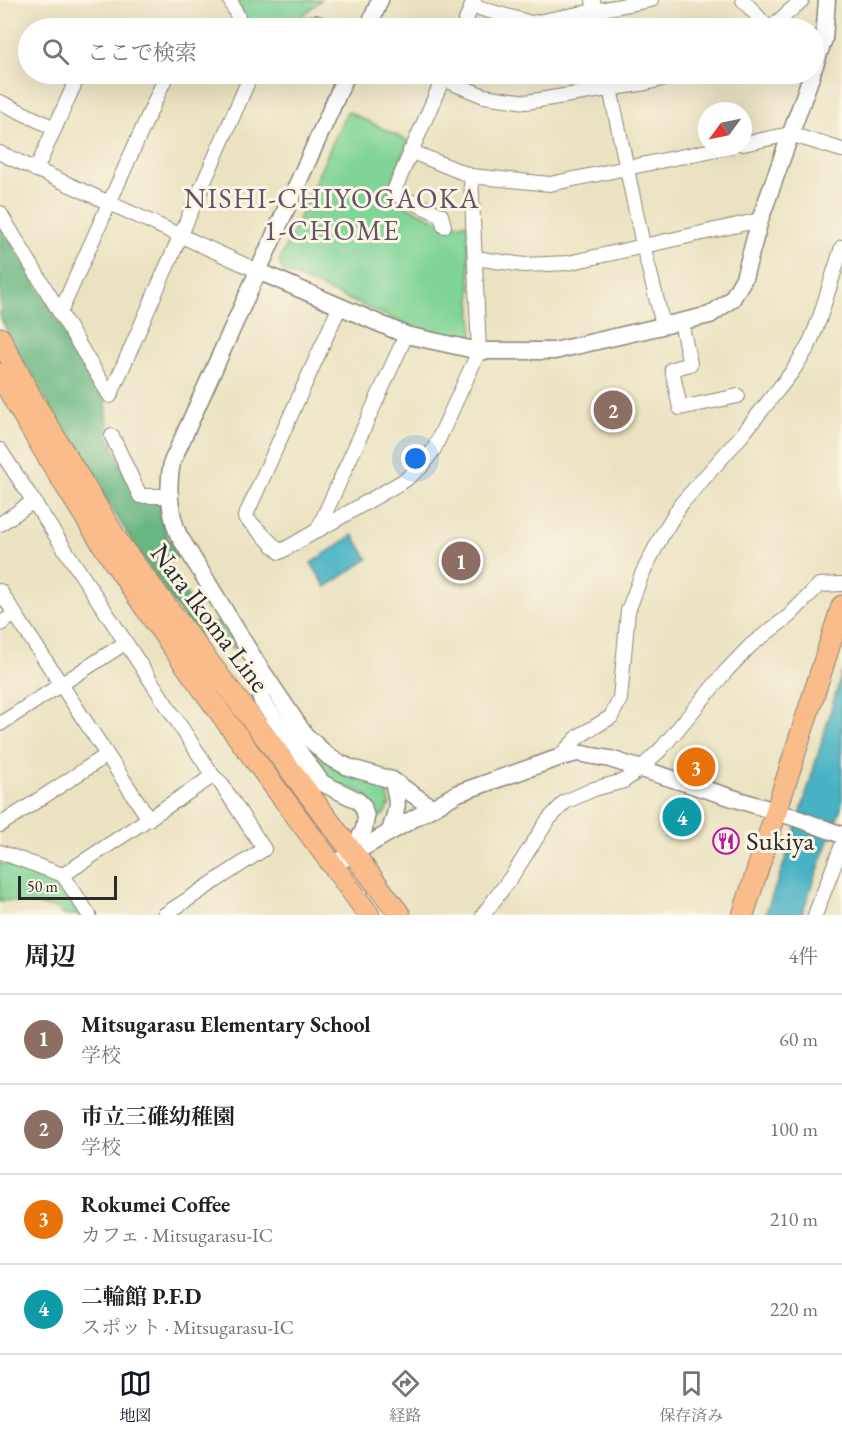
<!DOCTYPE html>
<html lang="ja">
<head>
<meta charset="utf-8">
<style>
  :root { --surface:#fff; --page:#f6f6f6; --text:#202124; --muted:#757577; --line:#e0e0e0; --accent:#111827 }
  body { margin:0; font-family:"EB Garamond","Noto Serif JP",serif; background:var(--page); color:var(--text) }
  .compass { position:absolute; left:698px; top:102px; width:54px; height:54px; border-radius:50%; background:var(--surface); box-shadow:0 6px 24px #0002; rotate:237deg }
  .scale { position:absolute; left:18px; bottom:15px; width:99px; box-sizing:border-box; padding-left:6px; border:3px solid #2b2b2b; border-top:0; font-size:16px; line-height:21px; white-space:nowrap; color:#2b2b2b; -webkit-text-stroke:4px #fcf5e5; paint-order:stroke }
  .you { position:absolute; left:416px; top:459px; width:21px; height:21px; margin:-15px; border:4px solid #fff; border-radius:50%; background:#1a73e8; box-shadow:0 0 0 9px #1a73e833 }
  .badge { display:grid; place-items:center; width:39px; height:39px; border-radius:50%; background:var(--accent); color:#fff; font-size:20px; font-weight:700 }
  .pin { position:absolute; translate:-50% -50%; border:3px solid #fff; box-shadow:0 2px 6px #0006 }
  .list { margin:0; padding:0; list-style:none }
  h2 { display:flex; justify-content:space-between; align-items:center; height:78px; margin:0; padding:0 24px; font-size:26px }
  h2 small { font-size:20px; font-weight:400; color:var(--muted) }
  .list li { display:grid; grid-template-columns:39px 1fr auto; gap:18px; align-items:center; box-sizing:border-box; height:90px; padding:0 24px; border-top:2px solid var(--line) }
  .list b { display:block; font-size:22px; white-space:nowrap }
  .list p { margin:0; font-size:20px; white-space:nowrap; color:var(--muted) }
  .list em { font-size:20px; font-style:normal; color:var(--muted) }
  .icon { flex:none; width:33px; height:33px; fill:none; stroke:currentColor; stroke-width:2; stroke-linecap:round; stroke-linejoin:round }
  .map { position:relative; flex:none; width:842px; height:915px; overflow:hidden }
  .search { position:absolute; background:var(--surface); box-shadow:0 6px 24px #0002; left:18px; right:18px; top:18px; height:66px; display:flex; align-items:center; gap:15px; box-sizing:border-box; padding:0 21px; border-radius:33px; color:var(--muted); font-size:22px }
  .sheet { height:438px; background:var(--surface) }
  nav { display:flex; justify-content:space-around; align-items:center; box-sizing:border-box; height:84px; border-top:2px solid var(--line); background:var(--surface); font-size:16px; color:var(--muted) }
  nav a { display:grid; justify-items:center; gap:3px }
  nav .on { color:var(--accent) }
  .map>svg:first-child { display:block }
  .green { fill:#81d497; stroke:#568061; stroke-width:1.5 }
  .forest { fill:#68b680; stroke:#4a7056; stroke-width:1.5 }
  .water { fill:#47b2c4; stroke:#396e78; stroke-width:1.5 }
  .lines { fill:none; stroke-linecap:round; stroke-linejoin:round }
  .minor-casing { stroke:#8a8676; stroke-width:16 }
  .tertiary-casing { stroke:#8a8676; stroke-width:19 }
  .primary-casing { stroke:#8a8676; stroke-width:23 }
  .minor { stroke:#fff; stroke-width:14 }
  .tertiary { stroke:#fff; stroke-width:16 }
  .primary { stroke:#fabc8b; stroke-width:21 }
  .labels { text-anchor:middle; stroke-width:6; stroke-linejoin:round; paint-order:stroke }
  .street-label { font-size:27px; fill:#2b2b2b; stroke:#fcf5e5 }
  .poi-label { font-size:27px; fill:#2b2b2b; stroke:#fcf5e5; text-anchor:start }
  .neighbourhood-label { font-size:28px; letter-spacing:1.5px; fill:#5e5468; stroke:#fcf5e5 }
</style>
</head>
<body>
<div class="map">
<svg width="842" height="915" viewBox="0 0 842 915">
  <rect width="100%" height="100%" fill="#fcf5e5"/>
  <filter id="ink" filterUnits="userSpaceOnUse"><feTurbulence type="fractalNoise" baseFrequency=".0167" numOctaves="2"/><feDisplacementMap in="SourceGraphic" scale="12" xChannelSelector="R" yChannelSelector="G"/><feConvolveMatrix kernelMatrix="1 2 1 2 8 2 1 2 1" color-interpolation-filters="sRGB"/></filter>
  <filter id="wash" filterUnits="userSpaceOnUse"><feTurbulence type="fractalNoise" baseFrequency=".008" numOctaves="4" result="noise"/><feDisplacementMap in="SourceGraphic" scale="24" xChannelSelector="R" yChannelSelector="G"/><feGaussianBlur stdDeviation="1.35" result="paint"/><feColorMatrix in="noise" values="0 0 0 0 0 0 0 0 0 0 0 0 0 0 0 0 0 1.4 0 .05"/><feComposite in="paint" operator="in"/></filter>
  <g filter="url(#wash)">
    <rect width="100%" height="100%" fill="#eae2c0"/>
    <!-- green -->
    <g class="green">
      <path d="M237,0h84l-23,19 -45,4 -8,-4z"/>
      <path d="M347,111l61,30 -22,56 62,28 19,-2 6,112 -8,5 -53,-13 -129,-56 -4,-9z"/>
      <path d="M298,736l89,55 3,13 -6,10 -10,7c-2,-42 -26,-25 -47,-43 -10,-8 -22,-31 -29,-42z"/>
      <path d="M0,862l56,19 24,34h-17l-6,-7 -54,-8 -3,2z"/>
    </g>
    <!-- forest -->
    <path class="forest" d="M0,224l106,177 3,36 29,64 21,-1 7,34 13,22 -12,8 30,47 15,14 9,-5 14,29 -42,-18 -52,-76 -49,-77 -71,-121 -21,-40z"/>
    <!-- water -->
    <g class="water">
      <path d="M353,535l15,24 -42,28 -15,-24z"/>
      <path d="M842,672v131l-2,8 -39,104h-36l28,-76z"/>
    </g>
  </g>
  <g filter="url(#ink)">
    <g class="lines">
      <!-- minor casing -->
      <g class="minor-casing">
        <g id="minor">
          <path d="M230,0l13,28"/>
          <path d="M593,0l5,28"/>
          <path d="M743,0l25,28"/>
          <path d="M472,6l59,17 120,-23"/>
          <path d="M261,28l55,-6 15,6"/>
          <path d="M463,28l11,-28"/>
          <path d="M771,28l31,-28"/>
          <path d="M431,74l53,22 42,6 120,-19 36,-9"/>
          <path d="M607,74l36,171 20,80"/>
          <path d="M0,102l54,26"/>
          <path d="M743,144l47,-10 52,16"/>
          <path d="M410,151l61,25 79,8 177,-37"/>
          <path d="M0,153l258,118"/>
          <path d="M36,170l43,-96"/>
          <path d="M0,213l110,183 137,-312 -1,-10"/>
          <path d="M444,226l-3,-11 -48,-22 52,-119"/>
          <path d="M475,258l49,7 44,-2 192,-43"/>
          <path d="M339,308l-94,209 35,35 125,-72 16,-13 13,-18 45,-98 -8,-175"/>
          <path d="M60,313l107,-239"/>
          <path d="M681,322l9,42 -18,5 8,39 58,-12"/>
          <path d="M112,436l28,60h30"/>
          <path d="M0,450l213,326 7,6 44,67 -100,66"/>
          <path d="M0,524l34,-23"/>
          <path d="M318,529l88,-194"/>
          <path d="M0,591l149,228"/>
          <path d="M0,624l15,-10"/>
          <path d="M0,724l125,-81"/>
          <path d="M558,758l21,-22 32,-19 9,-18 8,-88 14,-37 20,-39 19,-31 61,-69 50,-63 17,-27 10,-25 23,-73"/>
          <path d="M0,825l107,-70"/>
          <path d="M0,852l63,23 150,-99"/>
          <path d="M63,875l26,40"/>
          <path d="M483,915l29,-39 36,-56 17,-18 29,-13 30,-8 16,-12 22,-21 64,-77 25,-26 38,-29 30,-31 23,-1"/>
          <path d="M815,915l27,-70"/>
        </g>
      </g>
      <!-- tertiary casing -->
      <g class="tertiary-casing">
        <g id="tertiary">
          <path d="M368,28l12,-28"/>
          <path d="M814,68l10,-29 3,-39"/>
          <path d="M347,74l-175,388c-5,25 -3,48 6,72l78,128 49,73 24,22 19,10 44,13 39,27"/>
          <path d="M258,271l148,64 73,16h75l156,-36 22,-16 12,-21 16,-58 52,-146"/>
          <path d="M256,663l2,24 4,14 60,82 35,17 6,6 3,11 -2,12 -12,24"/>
          <path d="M390,831c7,-23 10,-26 2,-51"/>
          <path d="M333,865l125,-72 100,-35 19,-5 33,6 186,59 46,17"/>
        </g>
      </g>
      <!-- primary casing -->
      <g class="primary-casing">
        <g id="primary">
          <path d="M0,338l34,65 86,142 280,370"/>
          <path d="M0,374c21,40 45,78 69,117 91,148 198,283 300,424"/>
          <path d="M743,915l99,-309"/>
        </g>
      </g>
      <!-- minor -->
      <use href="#minor" class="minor"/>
      <!-- tertiary -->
      <use href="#tertiary" class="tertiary"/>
      <!-- primary -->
      <use href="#primary" class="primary"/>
    </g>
  </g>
  <!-- icons -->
  <defs>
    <g id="restaurant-ring" transform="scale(1.35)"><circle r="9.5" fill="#fcf5e5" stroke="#b5179e" stroke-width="1.5"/><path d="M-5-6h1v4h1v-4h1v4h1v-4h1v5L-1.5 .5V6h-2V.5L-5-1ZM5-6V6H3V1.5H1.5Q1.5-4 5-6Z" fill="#b5179e"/></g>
  </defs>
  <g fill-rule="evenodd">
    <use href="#restaurant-ring" x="726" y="841"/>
  </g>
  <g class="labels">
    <!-- street labels -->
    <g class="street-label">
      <text transform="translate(210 618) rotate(53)" y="9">Nara Ikoma Line</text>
    </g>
    <!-- poi labels -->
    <g class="poi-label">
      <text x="746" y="850">Sukiya</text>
    </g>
    <!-- neighbourhood labels -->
    <g class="neighbourhood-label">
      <text x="332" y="208">NISHI-CHIYOGAOKA<tspan x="332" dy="32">1-CHOME</tspan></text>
    </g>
  </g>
</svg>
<svg class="compass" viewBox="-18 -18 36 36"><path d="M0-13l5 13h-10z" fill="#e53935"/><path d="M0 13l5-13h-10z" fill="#757577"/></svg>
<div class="scale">50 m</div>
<div class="you"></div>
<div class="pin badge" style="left:461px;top:561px;background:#8d6e63">1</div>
<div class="pin badge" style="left:613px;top:410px;background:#8d6e63">2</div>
<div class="pin badge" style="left:696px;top:767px;background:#e8710a">3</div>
<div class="pin badge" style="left:682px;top:817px;background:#0f9aa8">4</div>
<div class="search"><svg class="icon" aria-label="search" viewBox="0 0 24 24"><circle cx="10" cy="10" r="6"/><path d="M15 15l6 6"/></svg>ここで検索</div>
</div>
<section class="sheet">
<h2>周辺<small>4件</small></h2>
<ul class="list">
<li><span class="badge" style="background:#8d6e63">1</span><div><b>Mitsugarasu Elementary School</b><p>学校</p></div><em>60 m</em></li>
<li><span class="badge" style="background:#8d6e63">2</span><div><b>市立三碓幼稚園</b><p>学校</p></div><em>100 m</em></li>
<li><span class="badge" style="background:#e8710a">3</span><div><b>Rokumei Coffee</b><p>カフェ · Mitsugarasu-IC</p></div><em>210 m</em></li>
<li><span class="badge" style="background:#0f9aa8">4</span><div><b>二輪館 P.F.D</b><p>スポット · Mitsugarasu-IC</p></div><em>220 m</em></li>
</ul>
</section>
<nav>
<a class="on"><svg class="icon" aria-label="map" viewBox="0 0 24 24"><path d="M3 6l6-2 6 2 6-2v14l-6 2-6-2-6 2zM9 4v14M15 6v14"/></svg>地図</a>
<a><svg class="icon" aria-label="directions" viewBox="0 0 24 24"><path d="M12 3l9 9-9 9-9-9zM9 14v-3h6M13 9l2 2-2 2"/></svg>経路</a>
<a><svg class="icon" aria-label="saved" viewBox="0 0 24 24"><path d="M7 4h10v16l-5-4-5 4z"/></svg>保存済み</a>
</nav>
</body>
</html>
